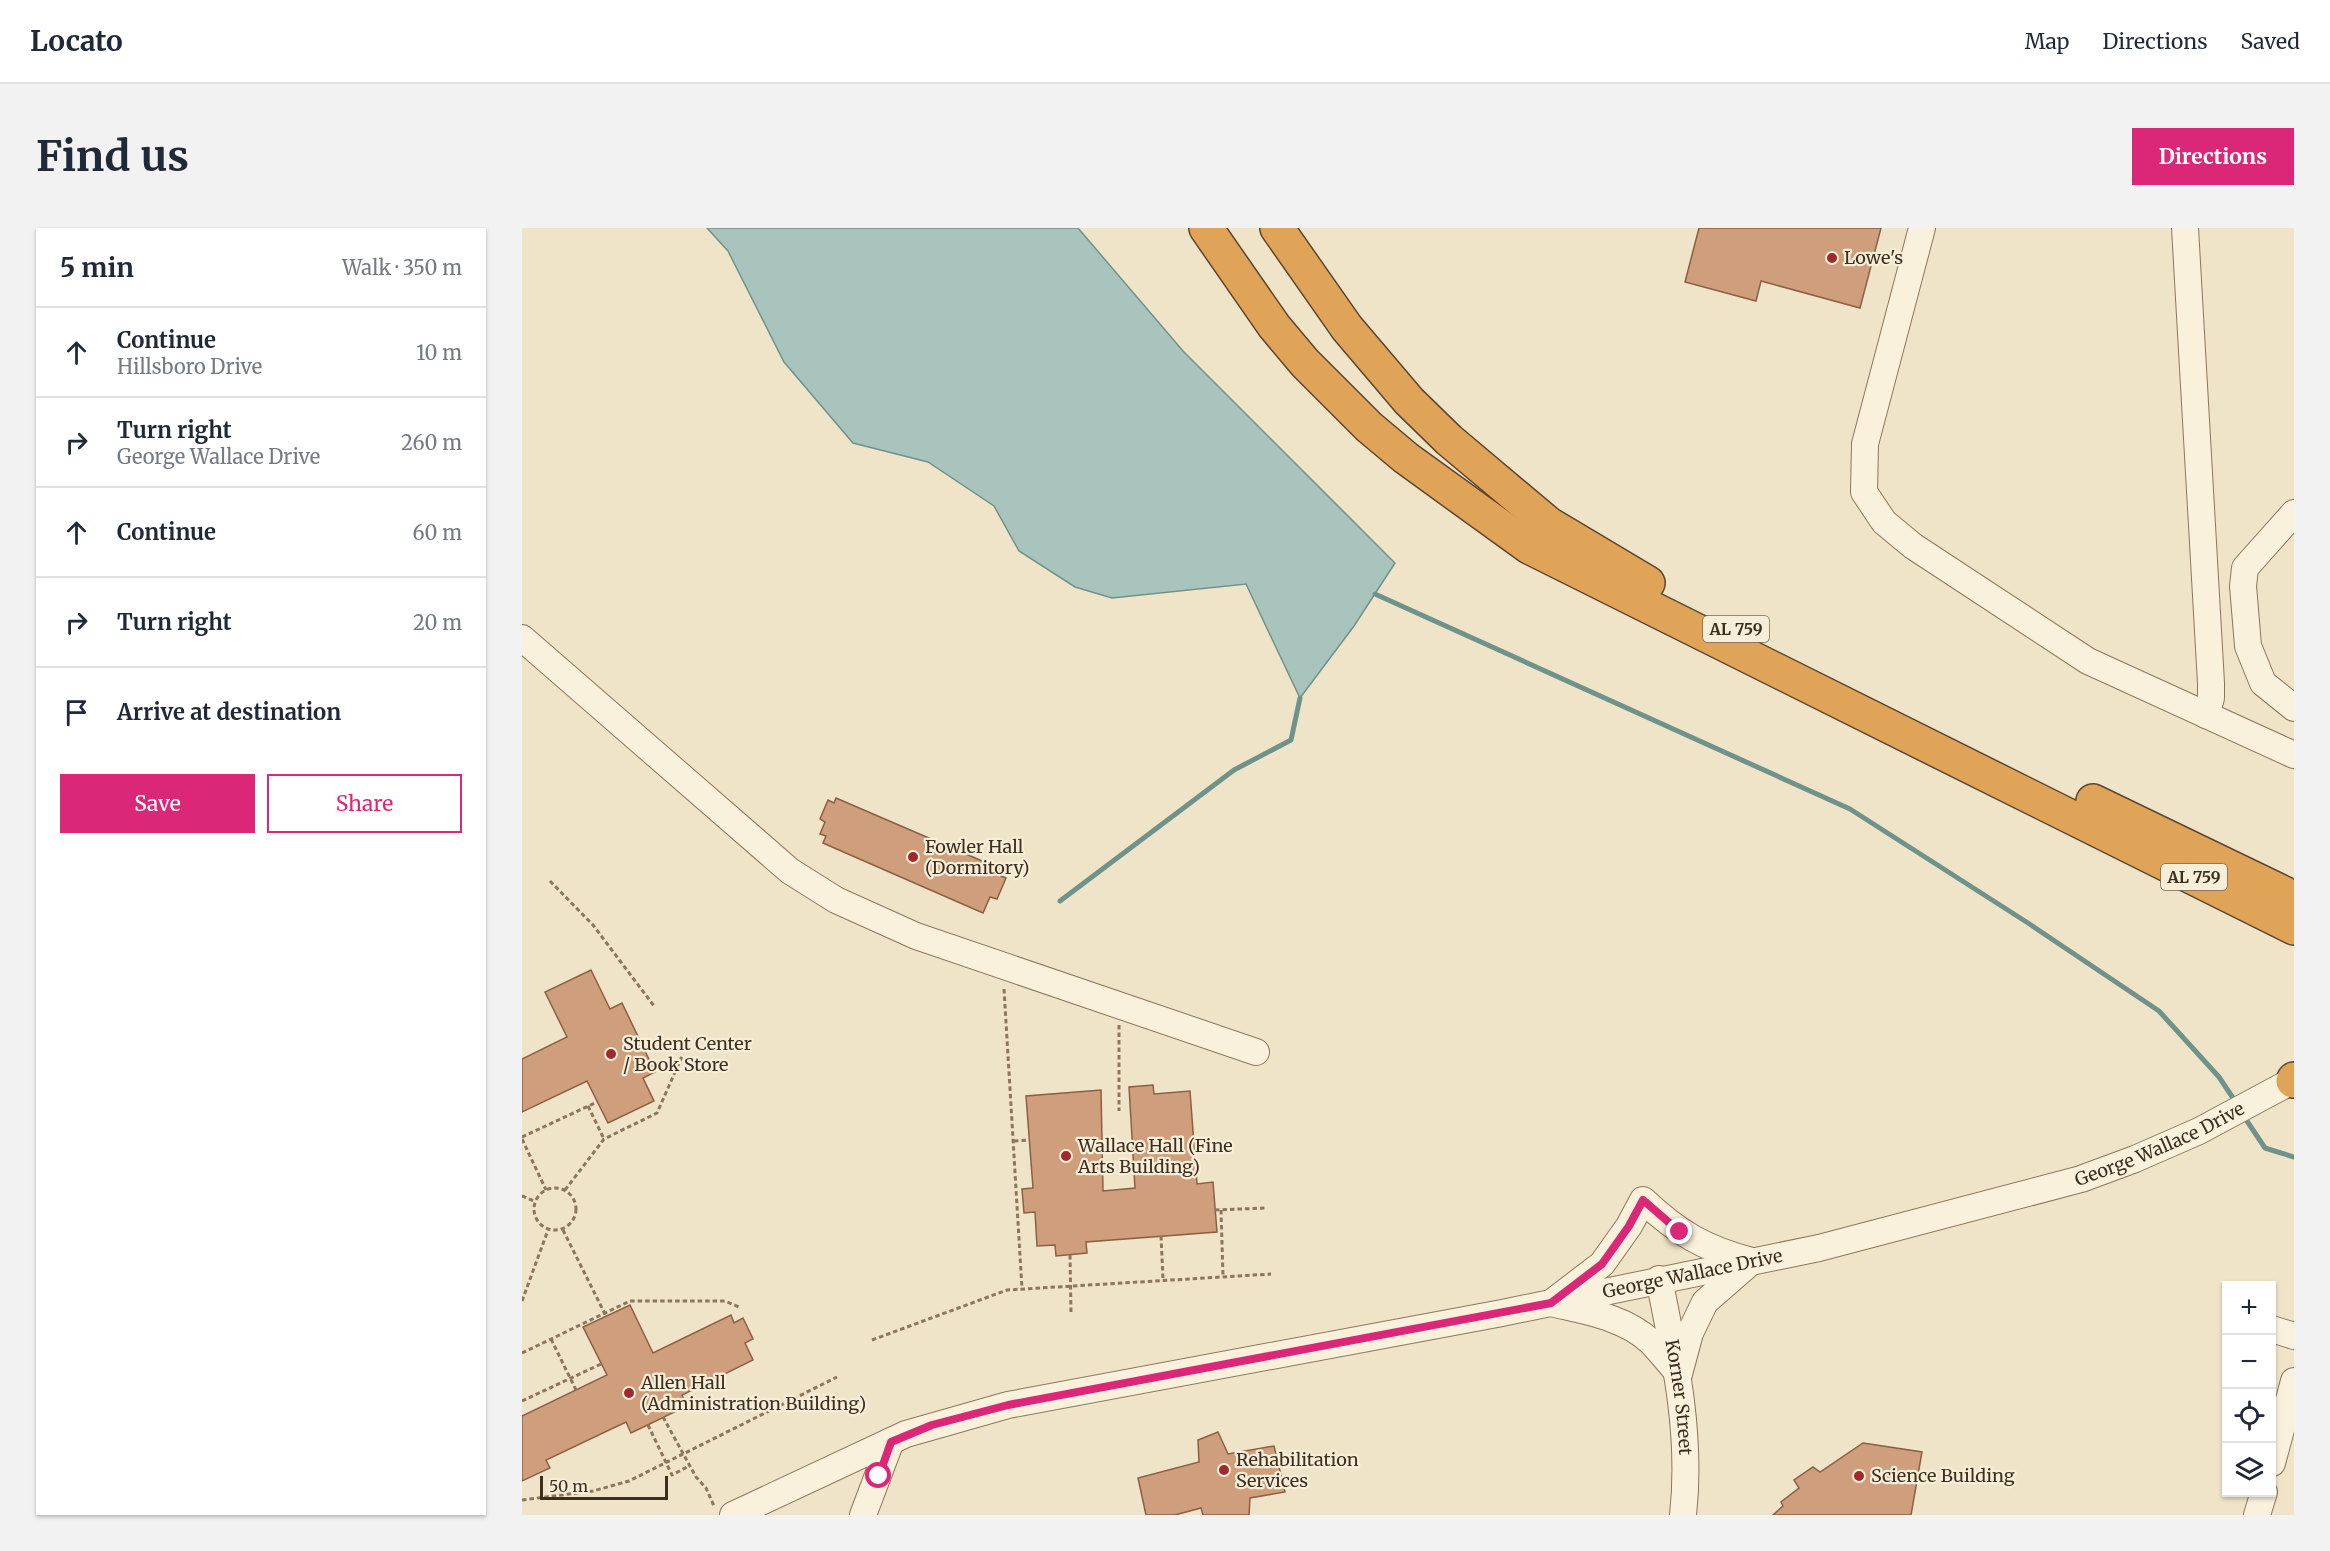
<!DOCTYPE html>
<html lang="en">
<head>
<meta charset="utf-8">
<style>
  :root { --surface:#fff; --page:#f2f2f3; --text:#1f2937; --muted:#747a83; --line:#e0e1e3; --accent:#db2777 }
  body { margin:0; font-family:Merriweather,serif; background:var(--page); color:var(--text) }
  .controls { position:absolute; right:18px; bottom:18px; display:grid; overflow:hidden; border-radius:0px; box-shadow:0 2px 4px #0004 }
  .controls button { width:54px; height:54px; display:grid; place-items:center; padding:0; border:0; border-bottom:2px solid var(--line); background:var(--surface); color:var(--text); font:30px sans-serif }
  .scale { position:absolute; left:18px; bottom:15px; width:128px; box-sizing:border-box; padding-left:6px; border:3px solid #3d2e20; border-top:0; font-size:16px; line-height:21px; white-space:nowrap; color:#3d2e20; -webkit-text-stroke:4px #f7eed8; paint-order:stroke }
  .stop { position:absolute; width:18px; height:18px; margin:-14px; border:4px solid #db2777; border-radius:50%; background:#fff }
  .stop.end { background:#db2777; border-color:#fff; box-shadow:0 2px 6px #0008 }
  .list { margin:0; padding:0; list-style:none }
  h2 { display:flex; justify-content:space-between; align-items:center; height:78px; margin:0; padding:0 24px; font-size:26px }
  h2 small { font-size:20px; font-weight:400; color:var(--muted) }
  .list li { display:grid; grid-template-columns:39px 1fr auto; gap:18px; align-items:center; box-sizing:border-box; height:90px; padding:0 24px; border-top:2px solid var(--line) }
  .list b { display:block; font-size:22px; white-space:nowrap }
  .list p { margin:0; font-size:20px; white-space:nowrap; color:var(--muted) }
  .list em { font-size:20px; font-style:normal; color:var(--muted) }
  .actions { display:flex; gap:12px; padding:18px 24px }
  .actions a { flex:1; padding:14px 0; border:2px solid var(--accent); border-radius:0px; text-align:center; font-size:21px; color:var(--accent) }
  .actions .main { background:var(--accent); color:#fff }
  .icon { flex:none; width:33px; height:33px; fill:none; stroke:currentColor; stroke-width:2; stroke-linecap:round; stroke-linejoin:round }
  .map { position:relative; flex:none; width:1772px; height:1287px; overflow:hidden; border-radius:0px }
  header { display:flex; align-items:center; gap:36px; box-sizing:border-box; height:84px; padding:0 30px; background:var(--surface); border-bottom:2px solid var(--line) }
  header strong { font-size:28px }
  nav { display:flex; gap:33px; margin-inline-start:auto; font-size:21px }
  .intro { display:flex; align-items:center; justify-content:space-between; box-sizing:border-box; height:144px; padding:0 36px }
  h1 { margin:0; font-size:42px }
  .button { padding:15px 27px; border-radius:0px; background:var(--accent); color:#fff; font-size:21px; font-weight:700 }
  main { display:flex; gap:36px; padding:0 36px }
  aside { flex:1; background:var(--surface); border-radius:0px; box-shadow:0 2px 4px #0004 }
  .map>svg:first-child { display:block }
  .water { fill:#a9c4bc; stroke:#6f938a; stroke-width:1.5 }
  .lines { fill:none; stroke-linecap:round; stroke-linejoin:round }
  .stream { stroke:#6f938a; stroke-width:5 }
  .building { fill:#cf9f7d; stroke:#8d5f41; stroke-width:1.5 }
  .minor-casing { stroke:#8d765c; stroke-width:28 }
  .highway-casing { stroke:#5b4430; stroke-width:36 }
  .path { stroke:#8d765c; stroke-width:3; stroke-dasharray:4.5 3; stroke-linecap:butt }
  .minor { stroke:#faf1dc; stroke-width:26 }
  .highway { stroke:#e0a458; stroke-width:33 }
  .route { stroke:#db2777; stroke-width:8 }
  .poi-dot { fill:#9e2a2b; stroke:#f7eed8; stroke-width:2 }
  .labels { text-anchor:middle; stroke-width:4.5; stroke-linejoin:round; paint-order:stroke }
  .shield { fill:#f7eed8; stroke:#756857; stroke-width:1.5 }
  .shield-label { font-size:16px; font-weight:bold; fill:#3d2e20 }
  .poi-label { font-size:18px; fill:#3d2e20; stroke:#f7eed8; text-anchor:start }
  .street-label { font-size:18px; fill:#3d2e20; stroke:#f7eed8 }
</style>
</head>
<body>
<header>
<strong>Locato</strong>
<nav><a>Map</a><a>Directions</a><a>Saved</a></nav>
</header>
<div class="intro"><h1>Find us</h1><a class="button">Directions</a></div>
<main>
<aside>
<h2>5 min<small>Walk · 350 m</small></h2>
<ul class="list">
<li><svg class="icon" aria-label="ahead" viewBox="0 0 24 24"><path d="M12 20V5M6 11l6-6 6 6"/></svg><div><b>Continue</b><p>Hillsboro Drive</p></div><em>10 m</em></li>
<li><svg class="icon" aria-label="right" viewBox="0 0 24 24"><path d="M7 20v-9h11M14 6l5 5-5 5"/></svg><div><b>Turn right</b><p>George Wallace Drive</p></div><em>260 m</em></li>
<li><svg class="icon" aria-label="ahead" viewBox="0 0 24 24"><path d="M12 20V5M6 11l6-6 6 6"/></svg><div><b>Continue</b></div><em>60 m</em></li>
<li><svg class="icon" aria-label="right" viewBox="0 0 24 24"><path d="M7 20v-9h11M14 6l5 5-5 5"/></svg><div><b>Turn right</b></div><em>20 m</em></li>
<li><svg class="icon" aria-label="arrive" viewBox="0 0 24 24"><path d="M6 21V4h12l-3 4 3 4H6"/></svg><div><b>Arrive at destination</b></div></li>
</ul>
<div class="actions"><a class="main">Save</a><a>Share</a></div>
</aside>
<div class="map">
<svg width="1772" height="1287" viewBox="0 0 1772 1287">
  <rect width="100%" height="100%" fill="#f0e4c8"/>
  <!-- water -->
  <path class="water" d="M185,0h371l105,123 212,212 -41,63 -54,72 -54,-114 -134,14 -37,-11 -56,-36 -25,-45 -66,-44 -75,-19 -69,-81 -56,-111z"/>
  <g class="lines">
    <!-- stream -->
    <g class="stream">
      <path d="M853,366l475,215 178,114 131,88 60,66 18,27"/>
      <path d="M538,673l174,-131 57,-30 9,-42"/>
      <path d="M1721,887l22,33 29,9"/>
    </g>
  </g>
  <!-- building -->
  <g class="building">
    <path d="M1177,0h182l-21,80 -99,-27 -5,20 -71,-19z"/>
    <path d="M314,570l167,72 -2,6 5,2 -9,21 -7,-2 -7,16 -160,-70 3,-7 -6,-2 5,-12 -5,-3 8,-19 6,3z"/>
    <path d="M69,742l19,39 12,-6 33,69 -12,6 11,23 -46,22 -21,-42 -65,31v-53l45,-22 -22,-45z"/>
    <path d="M631,857l1,9 36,-3 7,93 16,-2 4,50 -131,10 1,11 -31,3 -1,-11 -18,1 -2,-34 -11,1 -2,-24 11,-1 -7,-92 75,-6 2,101 32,-3 -6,-101z"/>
    <path d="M108,1077l23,48 78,-38 3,8 9,-5 10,21 -8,4 8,17 -71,35 5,11 -56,27 -5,-11 -80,38 4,8 -28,13v-65l85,-41 -24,-48z"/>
    <path d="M696,1204l10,22 46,-8 11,46 -35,6 -1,17h-46l-2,-7 -26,7h-29l-8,-37 61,-16 -1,-22z"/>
    <path d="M1341,1215l59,9 -11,63h-138l10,-9 -2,-4 18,-14 -5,-8 19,-13 7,5z"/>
  </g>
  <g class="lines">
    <!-- minor casing -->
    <g class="minor-casing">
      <g id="minor">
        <path d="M1400,0l-57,216 -1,48 20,30 29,24 175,115 206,94"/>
        <path d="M1663,0l26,455v15l-5,17"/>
        <path d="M1772,285l-49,55 -2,18 5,60 15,37 31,25"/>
        <path d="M0,410l268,233 46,29 80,36 340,116"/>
        <path d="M1121,972c35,33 62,49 109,61l-47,41 -15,31 -11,41c-10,-11 -18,-22 -28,-32 -26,-25 -67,-31 -100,-39l51,-39 27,-38z"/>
        <path id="s1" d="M1137,1051c16,79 33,156 24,236"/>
        <path d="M1750,1101l22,7"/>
        <path d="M1750,1235l22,-82"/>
        <path id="s2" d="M211,1287l173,-81 102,-29 494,-92 317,-65 262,-69 54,-20 64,-28 95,-51"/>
        <path d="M341,1287l28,-74"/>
        <path d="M1735,1287l7,-23"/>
      </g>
    </g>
    <!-- highway casing -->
    <g class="highway-casing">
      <g id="highway">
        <path d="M684,0l68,98 31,37 64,64 37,31 123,89 765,381"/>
        <path d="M755,0l70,100 62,73 40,39 100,84 99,59"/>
        <path d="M1571,573l201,97"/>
        <path d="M1771,853l1,-2"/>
      </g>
    </g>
    <!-- path -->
    <g class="path">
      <path d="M28,653l43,44 61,81"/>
      <path d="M482,761l18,300"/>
      <path d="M597,797v86"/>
      <path d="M66,878l16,33"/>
      <path d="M0,909l75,-35"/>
      <path d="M0,911l24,51"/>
      <path d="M492,913l15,-1"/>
      <circle cx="33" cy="981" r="21"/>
      <path d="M43,962l39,-51 53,-26 26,-59"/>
      <path d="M0,968l12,5"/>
      <path d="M693,982l51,-2"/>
      <path d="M699,982l2,66"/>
      <path d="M41,1002l43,86"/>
      <path d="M639,1008l2,43"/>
      <path d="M548,1027l1,59"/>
      <path d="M0,1073l26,-71"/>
      <path d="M29,1111l25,51"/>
      <path d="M350,1112l135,-50 264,-16"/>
      <path d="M0,1125l108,-52h95l14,6"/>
      <path d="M0,1173l79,-37"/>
      <path d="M141,1189l33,60 10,11 8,18"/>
      <path d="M126,1197l24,50 17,-9"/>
      <path d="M0,1272l71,-9 36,-10 208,-104"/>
    </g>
    <!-- minor -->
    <use href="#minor" class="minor"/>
    <!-- highway -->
    <use href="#highway" class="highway"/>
  </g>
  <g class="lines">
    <!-- route -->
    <path class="route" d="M357,1248l12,-34 41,-17 76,-20 543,-102 51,-39 27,-38 14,-26 37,32"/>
  </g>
  <!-- markers -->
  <g class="poi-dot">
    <circle cx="1310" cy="30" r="6"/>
    <circle cx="391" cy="629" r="6"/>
    <circle cx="89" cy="826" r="6"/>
    <circle cx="544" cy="928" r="6"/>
    <circle cx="107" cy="1165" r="6"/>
    <circle cx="702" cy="1242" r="6"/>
    <circle cx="1337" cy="1248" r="6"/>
  </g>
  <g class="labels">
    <!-- shield labels -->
    <g class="shield">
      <rect x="1181" y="388" width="66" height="26" rx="4.5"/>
      <rect x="1639" y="636" width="66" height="26" rx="4.5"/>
    </g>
    <g class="shield-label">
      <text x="1214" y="407">AL 759</text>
      <text x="1672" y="655">AL 759</text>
    </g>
    <!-- poi labels -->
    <g class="poi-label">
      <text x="1322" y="36">Lowe's</text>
      <text x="403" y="625">Fowler Hall<tspan x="403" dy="21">(Dormitory)</tspan></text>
      <text x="101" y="822">Student Center<tspan x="101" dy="21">/ Book Store</tspan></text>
      <text x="556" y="924">Wallace Hall (Fine<tspan x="556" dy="21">Arts Building)</tspan></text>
      <text x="119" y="1161">Allen Hall<tspan x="119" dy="21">(Administration Building)</tspan></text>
      <text x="714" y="1238">Rehabilitation<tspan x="714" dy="21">Services</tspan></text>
      <text x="1349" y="1254">Science Building</text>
    </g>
    <!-- street labels -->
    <g class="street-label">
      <text dy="6" stroke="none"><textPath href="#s2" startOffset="1480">George Wallace Drive</textPath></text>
      <text dy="6" stroke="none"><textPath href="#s2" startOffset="994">George Wallace Drive</textPath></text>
      <text dy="6" stroke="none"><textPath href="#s1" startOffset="120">Korner Street</textPath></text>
    </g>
  </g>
</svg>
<div class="controls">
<button>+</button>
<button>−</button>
<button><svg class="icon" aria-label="locate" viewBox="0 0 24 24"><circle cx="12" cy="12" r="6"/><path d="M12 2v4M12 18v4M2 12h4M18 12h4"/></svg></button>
<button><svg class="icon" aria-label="layers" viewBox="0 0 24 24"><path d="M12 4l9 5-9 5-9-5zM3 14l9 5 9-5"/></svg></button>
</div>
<div class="scale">50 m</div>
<div class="stop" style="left:357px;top:1248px"></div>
<div class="stop end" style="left:1158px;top:1004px"></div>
</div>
</main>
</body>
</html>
